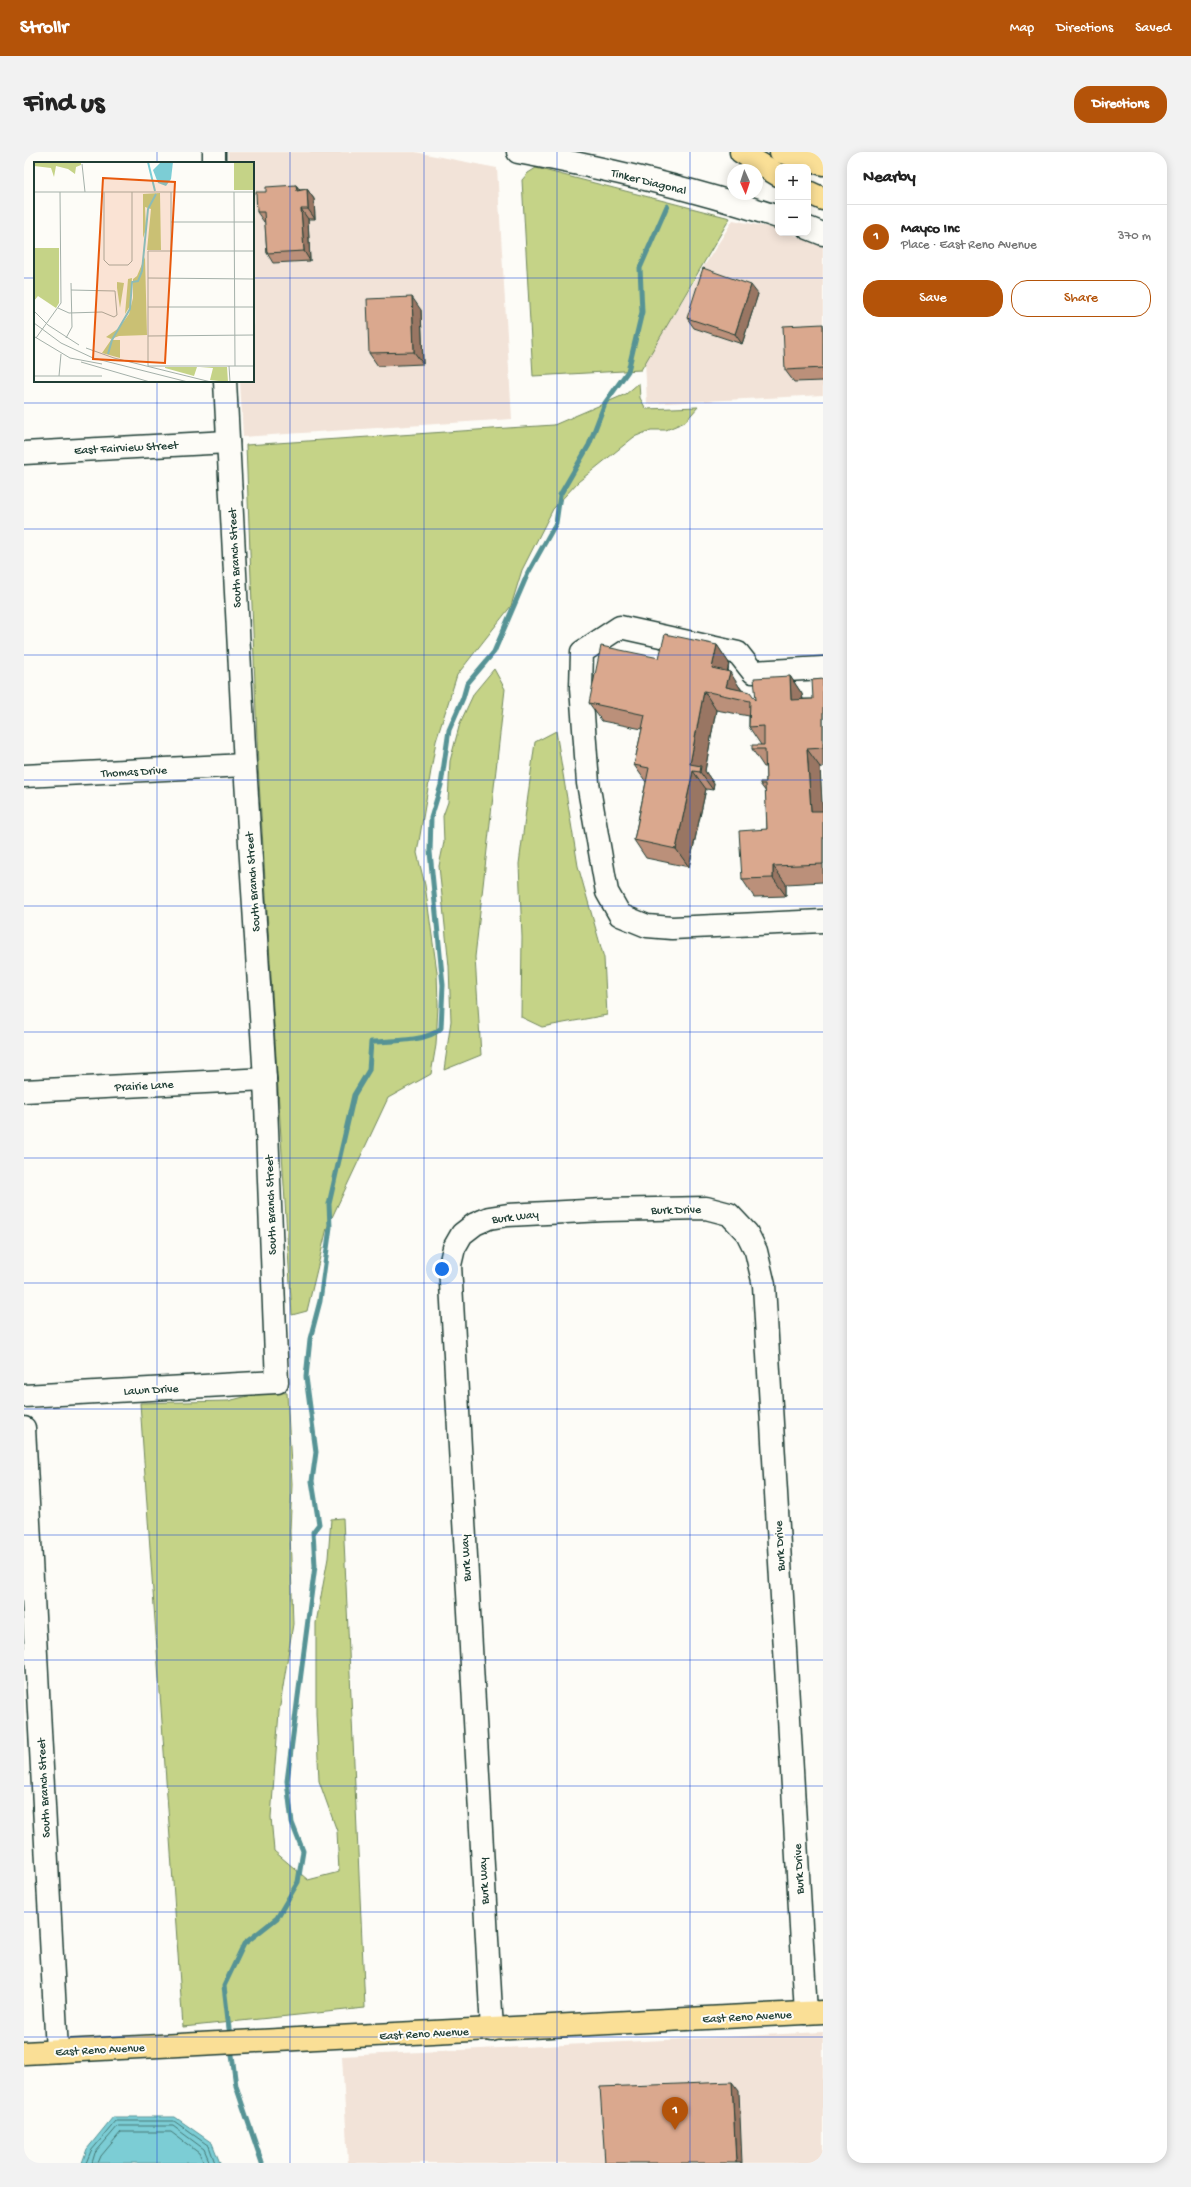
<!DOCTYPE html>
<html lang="en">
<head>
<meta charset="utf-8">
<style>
  :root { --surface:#fff; --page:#f2f2f2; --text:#222; --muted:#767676; --line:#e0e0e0; --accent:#b45309 }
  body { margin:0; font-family:"Gochi Hand",sans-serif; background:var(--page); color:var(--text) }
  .controls { position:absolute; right:12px; top:12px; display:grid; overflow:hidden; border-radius:8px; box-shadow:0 2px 10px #0003 }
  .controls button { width:36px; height:36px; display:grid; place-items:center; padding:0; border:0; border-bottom:1px solid var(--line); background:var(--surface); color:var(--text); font:20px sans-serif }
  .compass { position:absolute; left:703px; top:12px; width:36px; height:36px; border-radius:50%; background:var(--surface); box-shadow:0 2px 10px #0003; rotate:177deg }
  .you { position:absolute; left:418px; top:1117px; width:14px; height:14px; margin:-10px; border:3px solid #fff; border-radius:50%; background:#1a73e8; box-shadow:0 0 0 6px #1a73e833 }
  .badge { display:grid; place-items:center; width:26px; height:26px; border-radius:50%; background:var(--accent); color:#fff; font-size:13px; font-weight:700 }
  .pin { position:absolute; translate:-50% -33px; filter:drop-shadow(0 1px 2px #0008) }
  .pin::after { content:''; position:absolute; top:21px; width:14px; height:12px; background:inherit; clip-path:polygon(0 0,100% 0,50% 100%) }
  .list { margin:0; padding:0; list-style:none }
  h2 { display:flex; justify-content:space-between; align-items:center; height:52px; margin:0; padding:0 16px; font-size:17px }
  h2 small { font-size:13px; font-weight:400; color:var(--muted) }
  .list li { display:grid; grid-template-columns:26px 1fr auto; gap:12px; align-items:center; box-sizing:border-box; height:64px; padding:0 16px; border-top:1px solid var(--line) }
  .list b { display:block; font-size:15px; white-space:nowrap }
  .list p { margin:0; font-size:13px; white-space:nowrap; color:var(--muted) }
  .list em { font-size:13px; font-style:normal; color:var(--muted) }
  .actions { display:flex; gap:8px; padding:12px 16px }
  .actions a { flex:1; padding:9px 0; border:1px solid var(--accent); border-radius:16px; text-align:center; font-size:14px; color:var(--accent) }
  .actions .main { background:var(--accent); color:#fff }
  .map { position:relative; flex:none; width:799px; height:2011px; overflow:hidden; border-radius:16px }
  header { display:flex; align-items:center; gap:24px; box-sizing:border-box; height:56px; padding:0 20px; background:var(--accent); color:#fff }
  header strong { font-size:19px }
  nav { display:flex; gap:22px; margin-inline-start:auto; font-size:14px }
  .intro { display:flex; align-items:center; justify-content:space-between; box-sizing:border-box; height:96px; padding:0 24px }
  h1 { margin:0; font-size:28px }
  .button { padding:10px 18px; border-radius:16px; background:var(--accent); color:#fff; font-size:14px; font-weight:700 }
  main { display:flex; gap:24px; padding:0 24px }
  aside { flex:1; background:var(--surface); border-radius:16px; box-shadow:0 2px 10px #0003 }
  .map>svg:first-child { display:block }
  .built { fill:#f2e3d8 }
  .green { fill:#c5d387; stroke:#72885e }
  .water { fill:#7ccdd5; stroke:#579395 }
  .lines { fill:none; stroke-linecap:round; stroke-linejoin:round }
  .shore { stroke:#447774; stroke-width:1 }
  .stream { stroke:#579395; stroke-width:5 }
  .minor-casing { stroke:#1f3d34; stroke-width:25 }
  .major-casing { stroke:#1f3d34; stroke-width:25 }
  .highway-casing { stroke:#1f3d34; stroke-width:25 }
  .minor { stroke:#fdfcf7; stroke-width:22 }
  .major { stroke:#fadf96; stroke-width:22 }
  .highway { stroke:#fadf96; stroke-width:22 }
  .wall { fill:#bb907a; stroke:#1f3d34 }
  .shaded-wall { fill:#997663; stroke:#1f3d34 }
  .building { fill:#daa88e; stroke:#1f3d34 }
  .grid { fill:none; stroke:#1d4ed8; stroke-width:1; stroke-opacity:0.55 }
  .labels { text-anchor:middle; stroke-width:4; stroke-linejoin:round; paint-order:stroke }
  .street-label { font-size:12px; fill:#1f3d34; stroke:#fdfcf7 }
  .inset-river { fill:none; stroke:#7ccdd5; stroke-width:2 }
  .inset-road { fill:none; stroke:#a4b0a9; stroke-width:1 }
  .view { fill:#e8590c; fill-opacity:0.15; stroke:#e8590c; stroke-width:2 }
  .inset-edge { fill:none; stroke:#1f3d34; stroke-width:2 }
</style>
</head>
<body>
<header>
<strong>Strollr</strong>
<nav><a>Map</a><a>Directions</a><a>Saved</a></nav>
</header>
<div class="intro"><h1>Find us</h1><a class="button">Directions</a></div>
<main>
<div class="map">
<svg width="799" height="2011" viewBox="0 0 799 2011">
  <rect width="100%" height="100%" fill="#fdfcf7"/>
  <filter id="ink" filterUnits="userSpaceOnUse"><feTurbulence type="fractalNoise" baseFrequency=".025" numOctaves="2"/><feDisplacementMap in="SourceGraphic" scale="8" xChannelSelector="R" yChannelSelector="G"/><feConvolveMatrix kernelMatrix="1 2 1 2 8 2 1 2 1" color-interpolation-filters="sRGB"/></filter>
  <g filter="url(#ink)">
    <!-- built -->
    <g class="built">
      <path d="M204,0h187l82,16 15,251 -269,18 -3,-56h13v-218h-25z"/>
      <path d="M709,68l45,9v4h12l33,14v148l-176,9 -2,-44z"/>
      <path d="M799,1880v131h-475l-6,-107z"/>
    </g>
    <!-- green -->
    <g class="green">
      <path d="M512,16l194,50 -89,152 -108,6 -11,-196 6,-7z"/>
      <path d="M615,231l1,15 6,11 52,-2 -13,15 -19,8h-15l-17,7 -56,45 -25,27 -31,61 -11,36 -54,69 -21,66 -19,112 8,32 12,87 1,33 -2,40 -5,29 -43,24 -61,130 -20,83 -15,4 -34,-550 -12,-320 308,-20 72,-31z"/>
      <path d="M470,517l11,20 -30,268 6,98 -37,15 7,-49 -2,-55 -10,-100 5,-24 -1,-26 5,-14 2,-41 10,-38 14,-30z"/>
      <path d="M532,579l22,135 26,92 3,57 -65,12 -21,-10 1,-80 -3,-73 16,-122z"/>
      <path d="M244,1239l19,2 5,91 -2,47 3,93 -14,88 -8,105 3,34 34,29 31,-8 -2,-41 -18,-50 -3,-68v-90l12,-65 3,-39 12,-1 22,490 -182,19 -43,-624 88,-2z"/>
    </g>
    <!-- water -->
    <path class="water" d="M89,1965h62l37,26 8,20h-138l5,-14z"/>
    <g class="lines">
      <!-- shore -->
      <g class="shore">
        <path d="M62,2011l5,-12 25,-30h58l35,25 6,17"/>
        <path d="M68,2011l3,-10 23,-27h55l31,23 6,14"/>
        <path d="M74,2011l3,-7 20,-24h50l28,21 5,10"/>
      </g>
      <!-- stream -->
      <g class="stream">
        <path d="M206,1885l-6,-51 20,-42 33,-26 21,-36 5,-31 -11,-28 -5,-42 28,-215 -2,-34 6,-8 -7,-43 4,-29 -10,-75 4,-38 10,-38 10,-74 -1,-23 25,-109 15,-25 2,-28c19,-1 57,0 70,-14l2,-43 -13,-133 1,-34 10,-33 8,-55 14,-32 4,-14 27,-32 34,-79 28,-50 4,-28 29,-50 16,-42 23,-32 14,-59 -2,-44 27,-62"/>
        <path d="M207,1895l5,39 26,77"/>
      </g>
      <!-- minor casing -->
      <g class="minor-casing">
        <g id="minor">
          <path d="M190,0v11"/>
          <path d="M494,0c87,16 176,37 260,65"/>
          <path d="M784,76l15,6"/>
          <path d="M0,301l204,-11"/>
          <path d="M799,516l-70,4 -15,-19 -118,-26 -38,25 -1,36 7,95 19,109 13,23 27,11 25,2 151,-7"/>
          <path d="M0,624l221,-11"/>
          <path d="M0,939l241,-12"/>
          <path d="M0,1244l253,-14 -12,-303 -20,-314 -20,-384"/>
          <path d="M0,1276l33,623"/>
          <path d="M468,1878l-42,-765 4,-17 8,-14 13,-10 14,-6 19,-3 96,-5 102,-2 23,6 18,19 9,18 8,34 42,728"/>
        </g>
      </g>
      <!-- major casing -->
      <g class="major-casing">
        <path id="major" d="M0,1901l799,-41"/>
      </g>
      <!-- highway casing -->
      <g class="highway-casing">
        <g id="highway">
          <path d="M717,0l37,23"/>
          <path d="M757,0l42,12"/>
          <path d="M784,40l15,7"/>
        </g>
      </g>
      <!-- minor -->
      <use href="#minor" class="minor"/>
      <!-- major -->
      <use href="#major" class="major"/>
      <!-- highway -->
      <use href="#highway" class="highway"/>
    </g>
    <!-- wall -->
    <g class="wall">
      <path d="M272,33l4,5 7,-1 7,10 1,20h-7l2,42 -37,2 -6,-10 -2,-31h-1l-7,-10 9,-20z"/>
      <path d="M734,142l-16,50 -48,-16 -7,-10z"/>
      <path d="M397,158l2,54 -45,2 -9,-13z"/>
      <path d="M799,172v57l-29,1 -9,-12z"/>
      <path d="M693,493l12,18 -1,9 14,18 14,10 34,-24 12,18 1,5h10l10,-20v88h-3l2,44h1v71l-37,2v12l-32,1 -12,-18 25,-50 -1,-37 -6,-8 6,-2v-15h-2l-12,-18 9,-4 -12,-18v-11l-33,-6 -11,61 9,13 -1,6 -7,-1 -17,78 -43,-9 -12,-18 12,-58 -12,-17 8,-36 -40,-8 -13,-18 70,-45z"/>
    </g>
    <!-- shaded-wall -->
    <g class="shaded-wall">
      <path d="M272,33l7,10 -6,-4z"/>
      <path d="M283,37l7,10 1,20 -7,-10z"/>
      <path d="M277,57l7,10 2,42 -6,-10z"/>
      <path d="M727,133l7,9 -16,50 -7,-10z"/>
      <path d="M388,145l9,13 2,54 -9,-12z"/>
      <path d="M693,493l12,18 -5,24 -12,-19z"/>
      <path d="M706,520l12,19 -16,-4z"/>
      <path d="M766,524l12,18 2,24 -13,-18z"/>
      <path d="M680,539l12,19 -11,61 9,13 -1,6 -13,-18 -10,-8z"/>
      <path d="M783,597l13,18 3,52 -12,-8z"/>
      <path d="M669,619l13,18 -17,78 -13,-18z"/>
      <path d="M749,714l13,18v12l-13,-18z"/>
      <path d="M708,1930l7,9 3,72h-6z"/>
    </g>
    <!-- building -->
    <g class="building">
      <path d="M272,33l1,6 10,-2 1,20h-7l3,42 -37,2 -3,-41h-7l-1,-20h10v-5z"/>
      <path d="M679,116l48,17 -16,49 -48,-16z"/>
      <path d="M388,145l2,55 -45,1 -2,-54z"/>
      <path d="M799,172v44l-38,2 -2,-44z"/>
      <path d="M641,482l52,11 -5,23 18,4 -4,15 24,5 6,8 -2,-22 36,-2 1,24 22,-1 -1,-19 11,-1v69l-16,1 4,62h12v53l-50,2v12l-31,1 -3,-48 28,-2 -2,-45h-5v-2h6l-1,-33h-13v-4h12v-19l-15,1 1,-26 -46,-10 -14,73 11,2 -1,6 -7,-1 -17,78 -42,-9 15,-72 -15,-3 11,-50 -56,-12 12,-57 58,12z"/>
      <path d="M708,1930l4,81h-131l-5,-76z"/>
    </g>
  </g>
  <!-- grid -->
  <path class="grid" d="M133,0v11M266,0v2011M400,0v2011M533,0v2011M666,0v2011M0,126h11M229,126h570M133,229v1782M0,251h799M0,377h799M0,503h799M0,628h799M0,754h799M0,880h799M0,1006h799M0,1131h799M0,1257h799M0,1383h799M0,1508h799M0,1634h799M0,1760h799M0,1885h799"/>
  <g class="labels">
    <!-- street labels -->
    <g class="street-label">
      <text transform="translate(625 29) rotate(14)" y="4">Tinker Diagonal</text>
      <text transform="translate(102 295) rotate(-3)" y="4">East Fairview Street</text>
      <text transform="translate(210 406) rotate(-93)" y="4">South Branch Street</text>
      <text transform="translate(110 619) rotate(-3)" y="4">Thomas Drive</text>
      <text transform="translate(228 730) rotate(-94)" y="4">South Branch Street</text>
      <text transform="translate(120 933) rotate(-3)" y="4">Prairie Lane</text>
      <text transform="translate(246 1053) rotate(-92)" y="4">South Branch Street</text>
      <text transform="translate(652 1057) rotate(-1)" y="4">Burk Drive</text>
      <text transform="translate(491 1064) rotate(-7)" y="4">Burk Way</text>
      <text transform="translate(127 1237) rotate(-3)" y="4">Lawn Drive</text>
      <text transform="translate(755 1394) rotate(-93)" y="4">Burk Drive</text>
      <text transform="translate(441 1406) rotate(-93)" y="4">Burk Way</text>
      <text transform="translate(19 1636) rotate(-93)" y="4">South Branch Street</text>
      <text transform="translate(774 1717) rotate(-93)" y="4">Burk Drive</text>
      <text transform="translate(459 1729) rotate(-93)" y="4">Burk Way</text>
      <text transform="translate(723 1864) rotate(-3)" y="4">East Reno Avenue</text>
      <text transform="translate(400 1881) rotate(-3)" y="4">East Reno Avenue</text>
      <text transform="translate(76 1897) rotate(-3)" y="4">East Reno Avenue</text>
    </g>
  </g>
  <!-- overview -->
  <g transform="translate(10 10)">
    <rect width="220" height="220" fill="#fdfcf7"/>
    <path d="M0,0h47v3l-5,2 -1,7 -7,-5 -12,-3 -2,11 -3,-9 -17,-2zM200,0h20v28h-20zM126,31l1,57h-14l4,-41 -6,-2 1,22 -3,9v-44zM0,86h25v55l-3,5 -18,-12 -4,5zM111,95l2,78 -28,1 -8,3 -5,-2 13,-9 10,-14 4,-16v-19l4,-3zM98,116l-2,28 -5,8 3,-35zM83,120l7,1 -4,25 -3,-20zM77,178h9v18l-18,-5zM163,205l-3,9 -29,-8v-1zM166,205h27l1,15 -18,-2 3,-12z" fill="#c5d387"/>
    <path d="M127,0h12l-2,17 -5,7 -8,-3 -5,-13z" fill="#7ccdd5"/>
    <path class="inset-river" d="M114,0l7,29M74,192l4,-14 18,-31 2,-27 6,-1 4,-10 6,-62 8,-15"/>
    <path class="inset-road" d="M48,2l3,28M0,30h220M70,30v68l5,5h19l4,-4v-69M137,30v59M200,30l1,174M137,60h83M220,89h-106v115h106M114,116l106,1M114,145h106M24,146l11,5 33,-1 12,5 3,-2 -2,-24 -44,-1M0,149l14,14 31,20M0,161l27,20 32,15 95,24M114,174l106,-1M1,175l35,21M2,176l25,-35 -1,-111M32,176l6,-11 -1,-44M52,186l28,10 97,24M36,196l32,6M47,200l69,20M195,204l1,16M0,214h68M25,214l2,-22"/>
    <path class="view" d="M69,16l72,4 -10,181 -72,-4z"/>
    <rect width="220" height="220" class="inset-edge"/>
  </g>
</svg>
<div class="controls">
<button>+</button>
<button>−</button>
</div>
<svg class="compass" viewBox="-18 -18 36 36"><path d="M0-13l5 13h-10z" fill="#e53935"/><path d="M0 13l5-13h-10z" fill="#767676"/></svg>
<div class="you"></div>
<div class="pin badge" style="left:651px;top:1978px">1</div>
</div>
<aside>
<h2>Nearby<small></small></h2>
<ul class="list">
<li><span class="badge">1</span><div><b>Mayco Inc</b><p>Place · East Reno Avenue</p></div><em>370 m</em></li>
</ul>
<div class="actions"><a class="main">Save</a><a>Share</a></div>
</aside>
</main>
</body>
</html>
